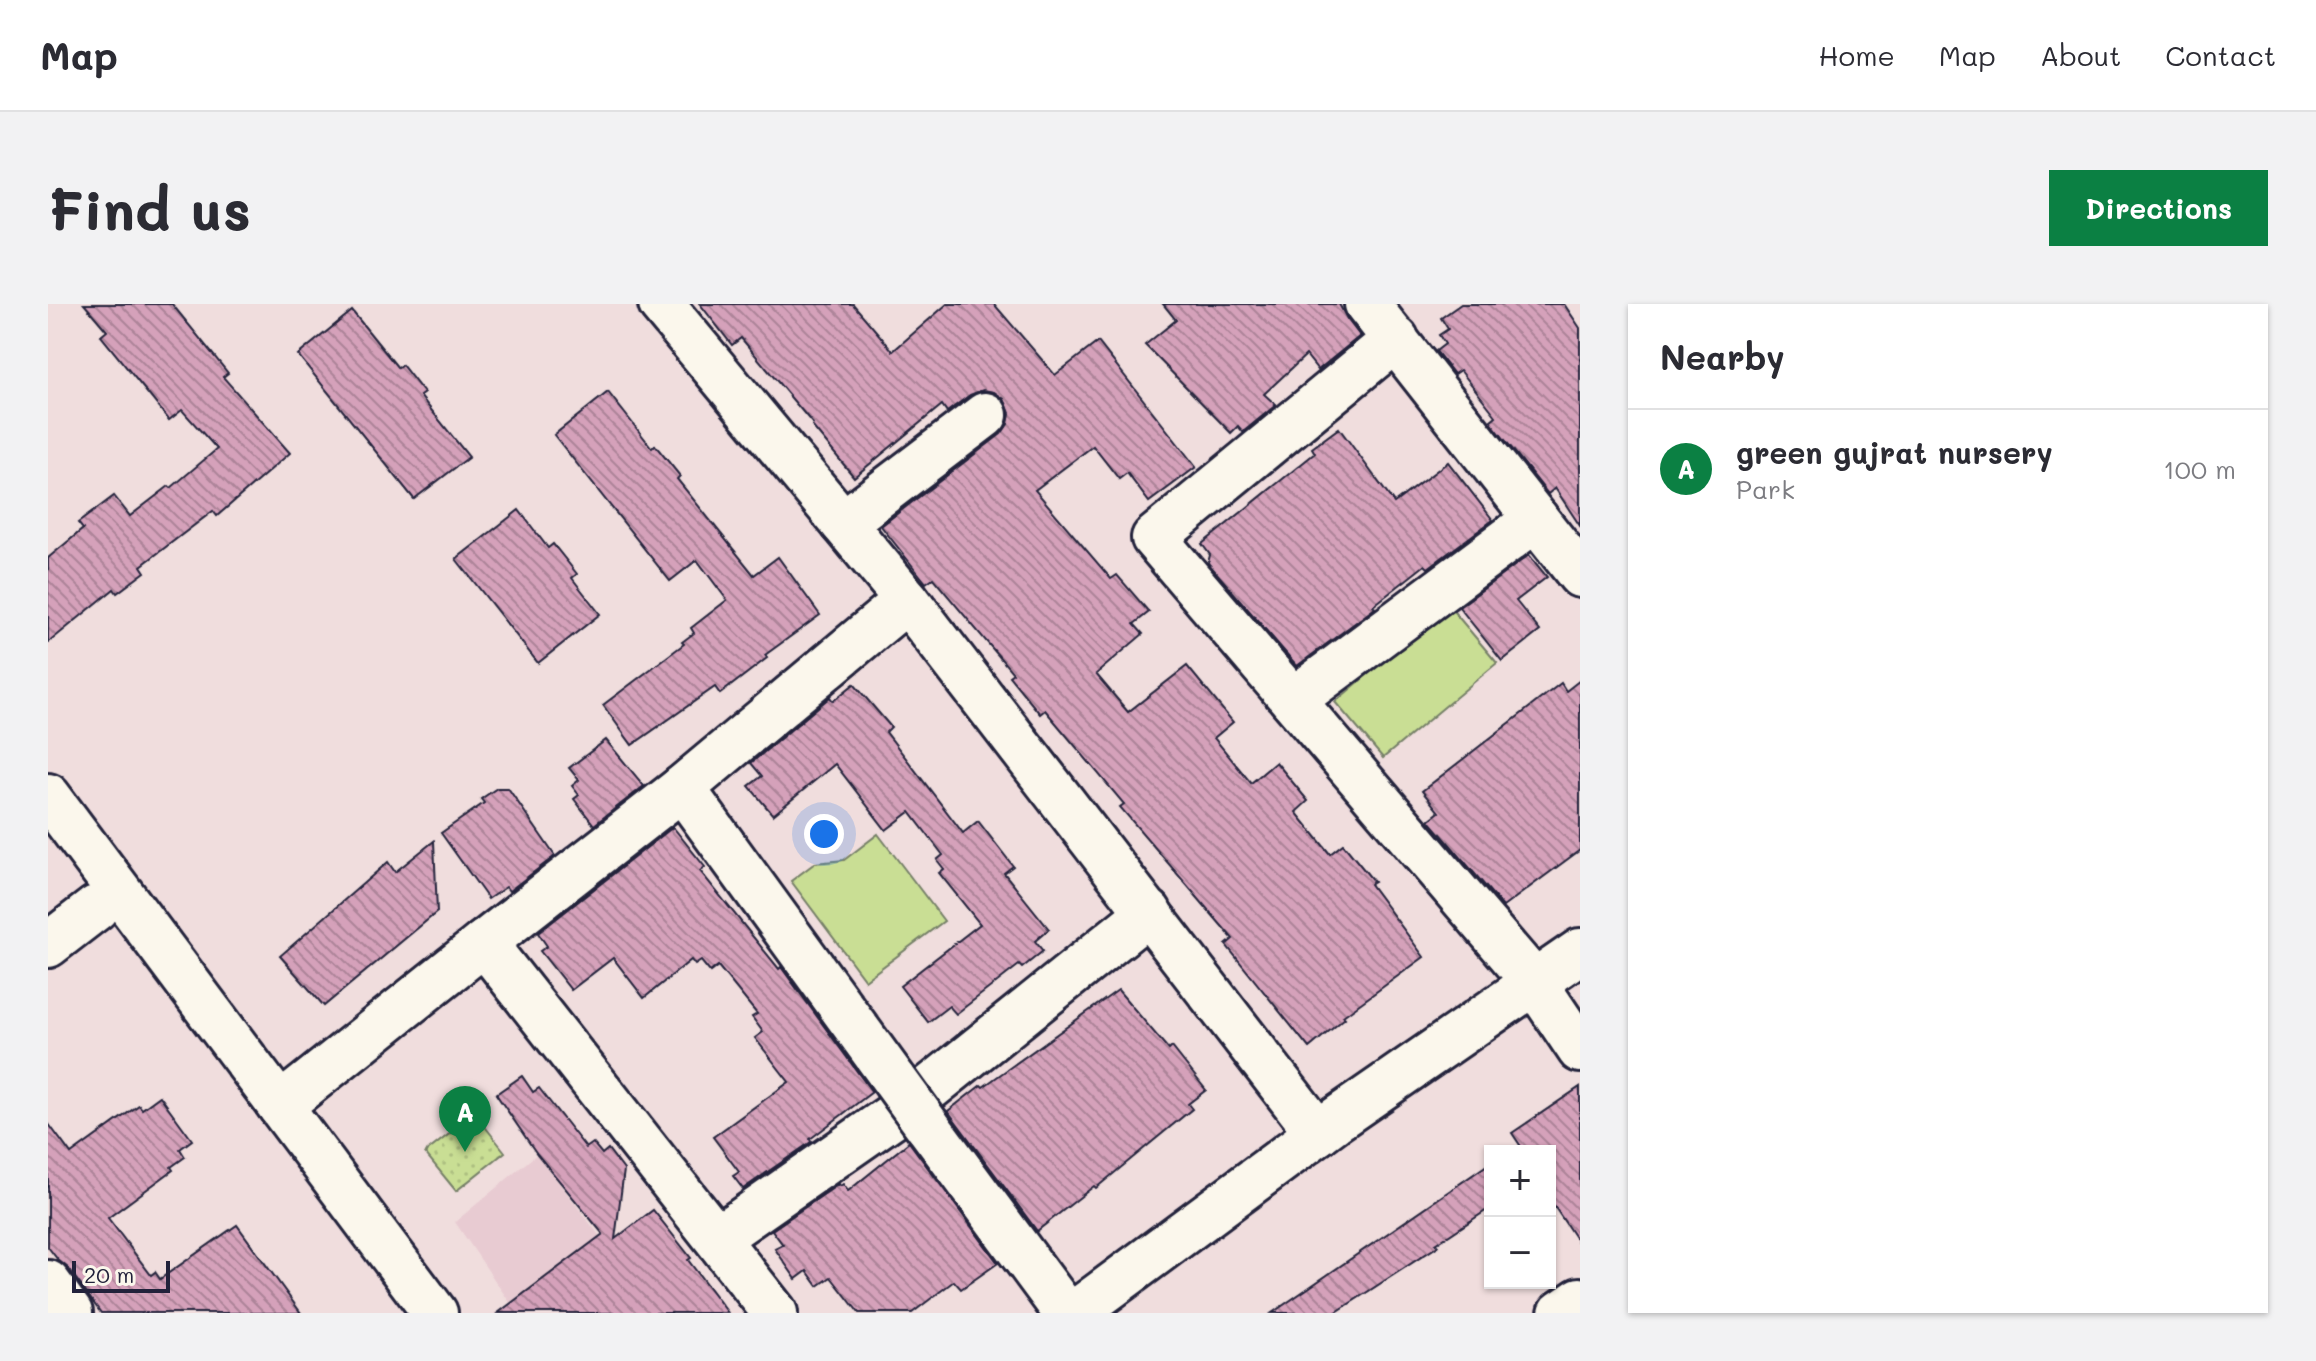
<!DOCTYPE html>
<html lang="en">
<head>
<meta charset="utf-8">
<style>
  :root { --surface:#fff; --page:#f2f2f3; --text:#2b2b33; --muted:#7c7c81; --line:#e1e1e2; --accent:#0b8043 }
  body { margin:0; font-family:Mali,sans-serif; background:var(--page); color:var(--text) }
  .controls { position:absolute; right:24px; bottom:24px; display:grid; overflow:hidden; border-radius:0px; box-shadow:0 2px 6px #0004 }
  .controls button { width:72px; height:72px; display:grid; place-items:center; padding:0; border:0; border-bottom:2px solid var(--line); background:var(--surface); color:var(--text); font:40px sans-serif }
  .scale { position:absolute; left:24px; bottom:20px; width:98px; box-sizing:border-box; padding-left:8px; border:4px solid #22223b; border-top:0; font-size:22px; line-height:28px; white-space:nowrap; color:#22223b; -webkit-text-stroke:6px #fbf7ec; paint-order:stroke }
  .you { position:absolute; left:776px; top:530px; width:28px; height:28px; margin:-20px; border:6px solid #fff; border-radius:50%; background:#1a73e8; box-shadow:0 0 0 12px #1a73e833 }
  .badge { display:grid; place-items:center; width:52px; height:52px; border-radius:50%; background:var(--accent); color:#fff; font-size:26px; font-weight:700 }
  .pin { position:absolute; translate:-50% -66px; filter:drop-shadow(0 2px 4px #0008) }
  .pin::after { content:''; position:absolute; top:42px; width:28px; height:24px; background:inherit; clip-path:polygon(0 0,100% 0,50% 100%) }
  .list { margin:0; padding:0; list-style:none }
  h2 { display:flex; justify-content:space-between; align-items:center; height:104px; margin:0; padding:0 32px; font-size:34px }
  h2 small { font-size:26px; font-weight:400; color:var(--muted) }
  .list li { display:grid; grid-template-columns:52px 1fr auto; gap:24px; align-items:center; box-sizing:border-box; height:120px; padding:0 32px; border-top:2px solid var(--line) }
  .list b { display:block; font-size:30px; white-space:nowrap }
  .list p { margin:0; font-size:26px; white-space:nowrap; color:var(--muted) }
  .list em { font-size:26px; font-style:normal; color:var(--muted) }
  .map { position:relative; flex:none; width:1532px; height:1009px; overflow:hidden; border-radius:0px }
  header { display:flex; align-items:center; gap:48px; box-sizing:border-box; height:112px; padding:0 40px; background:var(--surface); border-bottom:2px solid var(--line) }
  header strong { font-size:38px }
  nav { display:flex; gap:44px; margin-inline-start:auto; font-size:28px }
  .intro { display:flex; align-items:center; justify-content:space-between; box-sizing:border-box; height:192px; padding:0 48px }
  h1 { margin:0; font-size:56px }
  .button { padding:20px 36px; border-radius:0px; background:var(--accent); color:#fff; font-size:28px; font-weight:700 }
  main { display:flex; gap:48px; padding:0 48px }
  aside { flex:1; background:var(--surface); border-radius:0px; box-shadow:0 2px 6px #0004 }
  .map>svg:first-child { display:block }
  .built { fill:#e8cbd2 }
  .grass { fill:#c9de94; stroke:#768068; stroke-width:2 }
  .garden { fill:url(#garden-dots); stroke:#768068; stroke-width:2 }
  .building { fill:url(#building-back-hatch); stroke:#22223b; stroke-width:2 }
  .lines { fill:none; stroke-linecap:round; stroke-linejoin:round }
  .minor-casing { stroke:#22223b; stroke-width:50 }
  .minor { stroke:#fbf7ec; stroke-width:44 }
  .minor-bridge-casing { stroke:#22223b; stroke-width:50; stroke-linecap:butt }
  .minor-bridge { stroke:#fbf7ec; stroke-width:44 }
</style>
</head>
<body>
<header>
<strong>Map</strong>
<nav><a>Home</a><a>Map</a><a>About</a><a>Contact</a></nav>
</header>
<div class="intro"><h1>Find us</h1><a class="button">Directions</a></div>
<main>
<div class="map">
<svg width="1532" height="1009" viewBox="0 0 1532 1009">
  <defs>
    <pattern id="garden-dots" width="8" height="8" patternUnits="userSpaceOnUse" patternTransform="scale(2)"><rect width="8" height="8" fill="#c9de94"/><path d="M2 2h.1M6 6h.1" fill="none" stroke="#acbe80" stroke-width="1.8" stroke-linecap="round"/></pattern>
    <pattern id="building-back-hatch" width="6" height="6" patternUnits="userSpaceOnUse" patternTransform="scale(2)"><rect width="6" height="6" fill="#d5a1ba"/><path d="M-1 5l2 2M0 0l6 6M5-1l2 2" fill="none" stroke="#ac8398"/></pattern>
  </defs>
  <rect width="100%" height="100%" fill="#f0dddd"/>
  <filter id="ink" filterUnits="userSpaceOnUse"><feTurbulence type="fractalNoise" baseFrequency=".0125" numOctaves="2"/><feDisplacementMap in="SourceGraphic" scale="16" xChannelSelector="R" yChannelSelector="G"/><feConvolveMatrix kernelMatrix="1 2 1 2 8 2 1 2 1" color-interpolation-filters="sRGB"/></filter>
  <g filter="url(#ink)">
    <!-- built -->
    <path class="built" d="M489,850l107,140 -127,19 -62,-91z"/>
    <!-- grass -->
    <g class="grass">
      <path d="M1401,302l48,57 -114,95 -48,-56z"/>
      <path d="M830,530l66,87 -79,59 -74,-99 24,-18 29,-3z"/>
    </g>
    <!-- garden -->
    <path class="garden" d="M427,810l30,38 -49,39 -31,-38z"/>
    <!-- building -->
    <g class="building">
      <path d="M36,0h88l56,69 -5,4 67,76 -73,63 -4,-5 -72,55 4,6 -28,21 -3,-4 -66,54v-85l35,-29 -5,-6 36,-27 16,20 39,-30 2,2 46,-39 -35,-39 -13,10 -68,-84 6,-5z"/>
      <path d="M652,0h153l40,47 54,-47h47l61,71 43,-33 98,125 -47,35 -22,-29 -8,6 -26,-33 -58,44 76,89 6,-4 32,37 -15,12 9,10 -47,40 32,38 59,-46 46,56 -19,16 37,45 25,-21 32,39 -12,11 34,42 13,-10 31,38 -4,2 54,73 -81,59 2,2 -36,30 -83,-103 7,-6 -113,-132 4,-3 -79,-94 -5,4 -31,-38 4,-3 -80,-95 -7,5 -45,-57 120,-92 7,-10 2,-11 -6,-14 -10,-7 -11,-2 -13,5 -23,17 -5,-7 -88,72 -42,-51 1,-2 -72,-86 -9,7z"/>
      <path d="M1115,0h176l8,15 13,17 -42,34 -12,-15 -42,39 12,11 -33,27 -5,-6 -7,7 -86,-88 31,-25z"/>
      <path d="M1413,0h103l16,24v198l-25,-38 -7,6 -58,-73 6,-5 -36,-46 -6,4 -18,-23 9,-7 -6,-9 9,-6 -7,-11z"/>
      <path d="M304,7l46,57 4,-3 22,28 -4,3 49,61 -55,42 -116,-144z"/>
      <path d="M560,88l44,56 3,-3 25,31 -3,3 77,96 24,-18 42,58 -55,40 2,3 -47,36 -5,-7 -83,58 -29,-40 81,-61 -2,-2 12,-9 -3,-5 36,-28 -30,-40 -27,21 -116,-146z"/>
      <path d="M1291,124l55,75 54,-41 45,58 -65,48 -3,-3 -52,41 2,2 -78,58 -89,-103 2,-8 -8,-11 113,-91 -3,-5z"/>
      <path d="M471,206l29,38 5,-4 24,30 -5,4 28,36 -62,49 -82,-104z"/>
      <path d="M1481,251l18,22 -31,24 24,30 -38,30 -43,-54z"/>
      <path d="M1532,376v170l-77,57 -74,-87 10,-8 -17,-21 139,-108 5,8z"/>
      <path d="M806,380l37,43 -5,5 77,101 15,-12 35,45 -9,7 45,56 -14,12 8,10 -21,17 -3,-3 -63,49 -7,-8 -21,16 -28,-36 80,-62 -41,-51 5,-4 -7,-9 6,-5 -33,-43 -24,18 -51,-66 -62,51 -24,-29 13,-10 -11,-13 79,-66 3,4z"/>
      <path d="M558,436l38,46 -50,39 -20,-26 5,-4 -7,-9 7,-6 -10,-12z"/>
      <path d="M449,484h11l47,68 -46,35 -3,-4 -18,12 -47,-66 43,-30 -3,-4z"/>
      <path d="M625,523l32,40 -5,4 79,98 2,-2 91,125 -62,47 1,3 -68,47 -10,-13 6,-4 -26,-35 76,-55 -34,-44 8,-6 -11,-15 5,-3 -39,-48 -8,6 -9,-11 -6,4 -4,-5 -47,38 -31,-40 -42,32 -31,-39 7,-5 -9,-13z"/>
      <path d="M386,537l3,71 -113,94 -44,-50 108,-94 7,10z"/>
      <path d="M1070,686l51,60 3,-3 34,43 -18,14 4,5 -96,79 -2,-2 -57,45 -89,-120 33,-26 2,2z"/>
      <path d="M474,772l11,16 6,-4 47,60 7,-5 9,11 6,-5 16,21 -9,69 38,-29 38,48 -3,2 40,53h-230l105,-79 -66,-80 -41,-60z"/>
      <path d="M1532,783v158l-30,-45v-49h-26l-12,-18z"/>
      <path d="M112,792l32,44 -12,9 5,8 -14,10 2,3 -65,48 43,57 4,-3 5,7 77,-54 64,88h-200l-33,-45 -10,-8 -10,-13v-124l23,31 68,-49 3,4z"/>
      <path d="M861,838l89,121 -37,26 -7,-8 -42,32h-53l-28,-36 -13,9 -11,-15 -11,8 -21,-30 8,-4 -11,-15 67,-46 1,2 3,-2 5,7z"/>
      <path d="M1442,859v45l-54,36 2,2 -103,67h-63z"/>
    </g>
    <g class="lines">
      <!-- minor casing -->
      <g class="minor-casing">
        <g id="minor">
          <path d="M613,0l246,296"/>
          <path d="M1319,0l213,271"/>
          <path d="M1348,35l-242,199 381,445 45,67"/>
          <path d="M795,219l142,-108"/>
          <path d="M1245,396l243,-181"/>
          <path d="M0,492l387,517"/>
          <path d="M436,639l198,-155"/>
          <path d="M0,641l48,-37"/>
          <path d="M847,777l-213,-293 225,-188 411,533"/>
          <path d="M232,802l204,-163 291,370"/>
          <path d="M879,821l139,188"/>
          <path d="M669,934l194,-135 238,-191"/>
          <path d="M0,979l22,30"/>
          <path d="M1027,1009l259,-192 246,-170"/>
          <path d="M1513,1009l19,-13"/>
        </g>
      </g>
      <!-- minor -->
      <use href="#minor" class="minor"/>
      <!-- minor-bridge casing -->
      <g class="minor-bridge-casing">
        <path id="minor-bridge" d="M847,777l32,44"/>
      </g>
      <!-- minor-bridge -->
      <use href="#minor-bridge" class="minor-bridge"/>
    </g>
  </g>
</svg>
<div class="controls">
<button>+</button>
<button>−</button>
</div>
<div class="scale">20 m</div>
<div class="you"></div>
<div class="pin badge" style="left:417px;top:848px">A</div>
</div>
<aside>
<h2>Nearby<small></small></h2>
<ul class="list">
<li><span class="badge">A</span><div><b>green gujrat nursery</b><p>Park</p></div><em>100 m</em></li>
</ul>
</aside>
</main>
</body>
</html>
